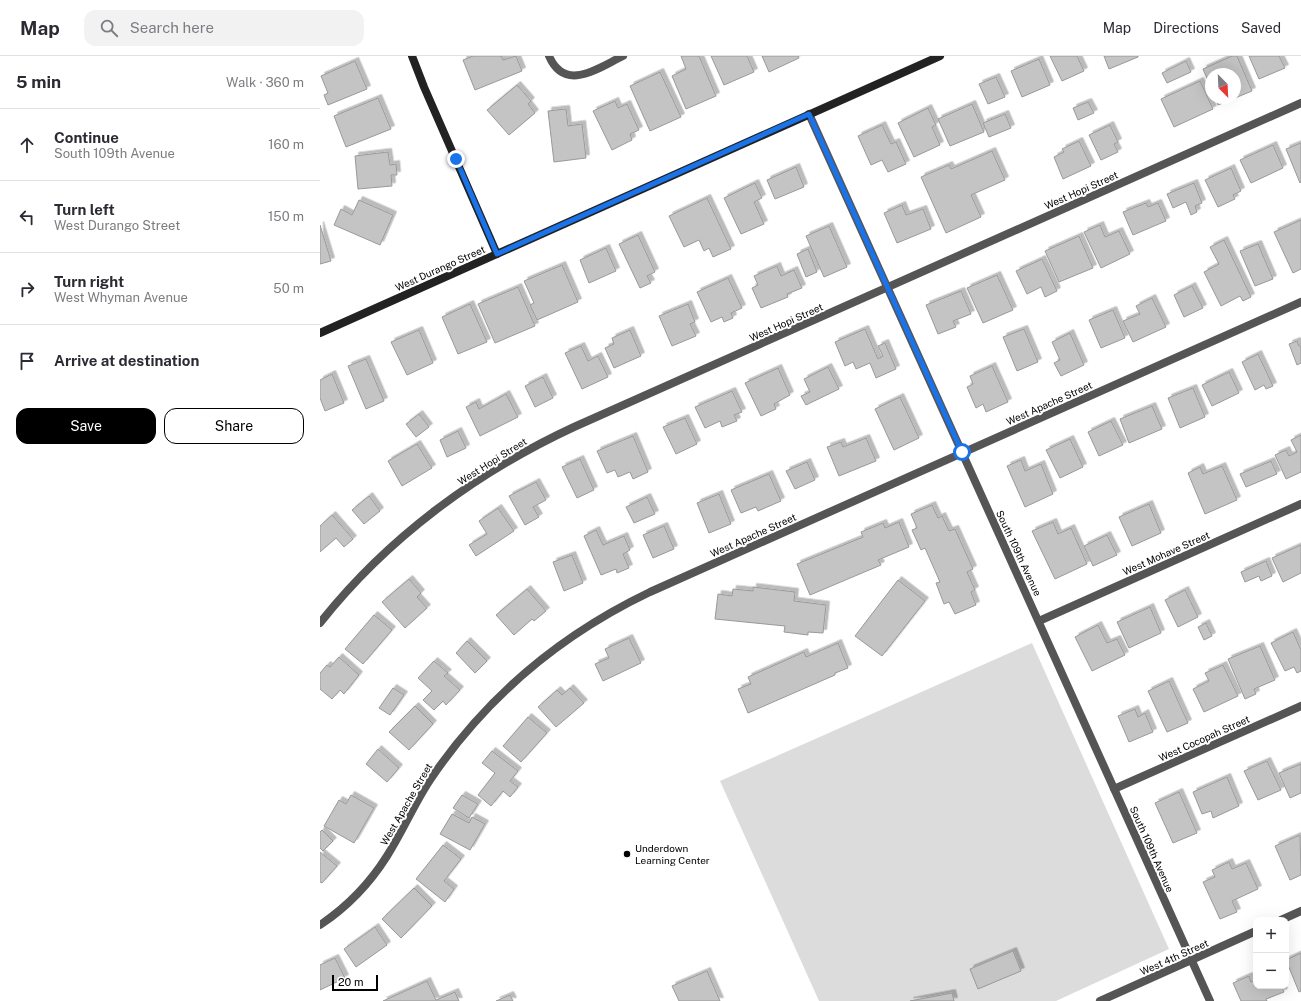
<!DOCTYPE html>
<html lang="en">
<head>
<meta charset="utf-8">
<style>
  :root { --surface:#fff; --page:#f2f2f3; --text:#2b2b33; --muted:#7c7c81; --line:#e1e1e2; --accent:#000 }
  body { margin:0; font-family:"Public Sans",sans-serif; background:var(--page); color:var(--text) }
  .controls { position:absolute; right:12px; bottom:12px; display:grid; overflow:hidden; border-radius:8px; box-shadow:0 4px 16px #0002 }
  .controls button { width:36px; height:36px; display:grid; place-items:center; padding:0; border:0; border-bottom:1px solid var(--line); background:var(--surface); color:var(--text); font:20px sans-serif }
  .compass { position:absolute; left:885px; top:12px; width:36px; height:36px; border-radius:50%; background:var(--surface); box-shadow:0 4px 16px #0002; rotate:156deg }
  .scale { position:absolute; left:12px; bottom:10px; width:46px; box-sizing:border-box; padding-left:4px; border:2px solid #000; border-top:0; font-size:11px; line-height:14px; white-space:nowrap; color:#000; -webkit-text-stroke:3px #fff; paint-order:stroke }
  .stop { position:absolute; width:12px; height:12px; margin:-9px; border:3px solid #1a73e8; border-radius:50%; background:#fff }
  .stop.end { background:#1a73e8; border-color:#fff; box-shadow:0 1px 4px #0008 }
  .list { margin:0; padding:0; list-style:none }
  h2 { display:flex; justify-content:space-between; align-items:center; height:52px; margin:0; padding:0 16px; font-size:17px }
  h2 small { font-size:13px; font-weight:400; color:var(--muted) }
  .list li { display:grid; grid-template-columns:26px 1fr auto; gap:12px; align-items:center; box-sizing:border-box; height:72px; padding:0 16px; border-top:1px solid var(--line) }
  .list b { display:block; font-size:15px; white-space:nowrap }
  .list p { margin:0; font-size:13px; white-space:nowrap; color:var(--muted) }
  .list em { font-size:13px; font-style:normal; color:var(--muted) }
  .actions { display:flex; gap:8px; padding:12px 16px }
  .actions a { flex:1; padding:9px 0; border:1px solid var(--accent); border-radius:12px; text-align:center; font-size:14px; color:var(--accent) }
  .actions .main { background:var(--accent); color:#fff }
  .icon { flex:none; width:22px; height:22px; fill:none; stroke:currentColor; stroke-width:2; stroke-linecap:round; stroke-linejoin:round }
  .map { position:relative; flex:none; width:981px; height:945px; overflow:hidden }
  header { display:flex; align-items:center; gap:24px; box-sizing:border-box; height:56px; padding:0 20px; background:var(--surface); border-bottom:1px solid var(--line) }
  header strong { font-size:19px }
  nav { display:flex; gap:22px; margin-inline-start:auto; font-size:14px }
  .search { width:280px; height:36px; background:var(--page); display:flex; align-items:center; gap:10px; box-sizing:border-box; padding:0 14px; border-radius:12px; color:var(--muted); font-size:15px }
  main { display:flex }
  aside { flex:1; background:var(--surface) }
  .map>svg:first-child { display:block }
  .green { fill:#dcdcdc }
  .building { fill:#c4c4c4; stroke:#999; filter:url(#shadow) }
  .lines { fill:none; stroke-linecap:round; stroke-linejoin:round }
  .street { stroke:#555; stroke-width:8 }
  .secondary { stroke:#222; stroke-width:8 }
  .route { stroke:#1a73e8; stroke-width:5 }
  .poi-dot { fill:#000; stroke:#fff; stroke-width:1.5 }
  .labels { text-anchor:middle; stroke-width:4; stroke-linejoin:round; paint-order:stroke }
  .street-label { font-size:10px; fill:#000; stroke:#fff }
  .poi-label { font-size:10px; fill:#000; stroke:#fff; text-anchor:start }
</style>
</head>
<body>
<header>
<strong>Map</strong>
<div class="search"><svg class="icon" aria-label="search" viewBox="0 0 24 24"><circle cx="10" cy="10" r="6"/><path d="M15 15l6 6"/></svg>Search here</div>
<nav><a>Map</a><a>Directions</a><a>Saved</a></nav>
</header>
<main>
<aside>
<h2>5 min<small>Walk · 360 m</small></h2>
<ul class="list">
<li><svg class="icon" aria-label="ahead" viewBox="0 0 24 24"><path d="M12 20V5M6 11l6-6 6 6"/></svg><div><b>Continue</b><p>South 109th Avenue</p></div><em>160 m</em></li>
<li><svg class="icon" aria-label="left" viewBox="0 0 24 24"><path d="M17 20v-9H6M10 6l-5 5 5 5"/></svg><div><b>Turn left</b><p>West Durango Street</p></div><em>150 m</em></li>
<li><svg class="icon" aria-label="right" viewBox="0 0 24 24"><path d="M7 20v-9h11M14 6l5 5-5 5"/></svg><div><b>Turn right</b><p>West Whyman Avenue</p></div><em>50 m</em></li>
<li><svg class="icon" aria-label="arrive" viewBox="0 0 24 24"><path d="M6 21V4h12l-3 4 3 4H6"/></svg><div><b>Arrive at destination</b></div></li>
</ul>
<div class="actions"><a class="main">Save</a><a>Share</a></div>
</aside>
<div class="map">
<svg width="981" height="945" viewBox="0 0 981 945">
  <defs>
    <filter id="shadow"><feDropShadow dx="3.5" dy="-3.5" stdDeviation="0" flood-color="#0004"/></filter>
  </defs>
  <rect width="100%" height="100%" fill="#fff"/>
  <!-- green -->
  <path class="green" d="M712,587l137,306 -113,52h-237l-99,-220z"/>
  <!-- building -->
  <g class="building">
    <path d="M153,0h28l2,4 13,-4 6,15 -47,19 -12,-30z"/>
    <path d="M361,0h18l17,40 -30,13 -14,-33 14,-7z"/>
    <path d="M391,0h36l7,16 -30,13z"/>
    <path d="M442,0h36l1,2 -30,14z"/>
    <path d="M730,0h27l7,15 -22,10z"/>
    <path d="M784,0h34v1l-29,12z"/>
    <path d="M912,0h5l15,35 -34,14 -3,-7h20v-24h-24v14l-8,-19z"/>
    <path d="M929,0h30l6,12 -26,11z"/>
    <path d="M719,3l11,26 -28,12 -11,-26z"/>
    <path d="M35,5l12,28 -39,16 -4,-10 4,-2 -7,-17z"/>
    <path d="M866,5l5,11 -24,11 -5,-10z"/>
    <path d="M340,16l21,45 -31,14 -20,-45z"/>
    <path d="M676,21l9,20 -17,7 -9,-20z"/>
    <path d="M880,25l13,28 -39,18 -13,-28z"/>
    <path d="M197,29l14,16 -3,3 7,9 -26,22 -22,-25z"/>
    <path d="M58,42l13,31 -45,18 -12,-31z"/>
    <path d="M295,45l3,7 9,-4 12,26 -9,4 2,6 -20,10 -19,-39z"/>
    <path d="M768,46l6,11 -16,7 -5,-12z"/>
    <path d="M652,48l12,28 -34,14 -12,-27z"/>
    <path d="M608,52l8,17 -4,2 8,18 -26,12 -16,-34z"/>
    <path d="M246,53l2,17 14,-2 4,34 -32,4 -6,-51z"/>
    <path d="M685,58l6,14 -22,9 -6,-14z"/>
    <path d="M562,69l9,19 5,-2 10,22 -18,8 -6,-12 -11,5 -13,-29z"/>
    <path d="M790,69l8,17 -4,2 4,8 -17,8 -12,-25z"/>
    <path d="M759,85l12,25 -28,13 -9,-22 10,-5 -2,-3z"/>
    <path d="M981,87v39l-1,1 -14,-34z"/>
    <path d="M953,89l10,23 -32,15 -11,-23z"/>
    <path d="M672,95l13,29 -34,15 10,22 -35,16 -25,-56 28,-12 2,4z"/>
    <path d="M68,96l2,13 6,-1 1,11h-6l1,11 -34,3 -3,-33z"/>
    <path d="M476,111l8,20 -29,12 -8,-19z"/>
    <path d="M911,112l10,23 -8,4 2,4 -17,8 -13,-27z"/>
    <path d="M435,127l7,15 -8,4 10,22 -23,10 -17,-36z"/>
    <path d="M874,127l8,20 -7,3 2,6 -6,3 -5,-13 -13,6 -6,-14z"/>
    <path d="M387,142l24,51 -18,8 -4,-9 -5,3 -5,-11 -15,7 -15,-31z"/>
    <path d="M39,144l34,15 -13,30 -46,-20 7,-16 11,6z"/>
    <path d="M826,147l2,4 10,-4 8,18 -33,14 -10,-23z"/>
    <path d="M582,149l4,10 17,-6 8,20 -34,14 -13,-30z"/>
    <path d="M981,164v49l-8,4 -19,-41z"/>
    <path d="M0,169l11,36 -11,3z"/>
    <path d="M780,169l5,12 14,-6 11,23 -29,14 -17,-36z"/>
    <path d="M509,170l18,41 -23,10 -18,-41z"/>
    <path d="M318,179l17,37 -8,4 4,7 -11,5 -21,-44z"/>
    <path d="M759,180l14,32 -34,14 -14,-31z"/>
    <path d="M904,184l27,57 -8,4 -3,-5 -19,10 -17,-34 15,-8 -9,-17z"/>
    <path d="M938,188l15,35 -18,7 -15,-35z"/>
    <path d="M286,192l10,23 -27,12 -9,-23z"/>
    <path d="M488,193l9,23 -11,5 -9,-23z"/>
    <path d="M722,203l15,32 -12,6 -4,-10 -14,7 -11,-23z"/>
    <path d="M242,209l16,37 -41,18 -7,-15 4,-2 -10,-22z"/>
    <path d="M457,210l4,10 13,-6 8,18 -15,6 1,3 -27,11 -9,-20 6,-3 -4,-9z"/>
    <path d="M677,219l16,35 -30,13 -16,-35z"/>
    <path d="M408,222l14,30 -11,5 2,5 -9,4 -2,-5 -11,5 -14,-30z"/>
    <path d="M872,230l11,22 -19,9 -10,-22z"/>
    <path d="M198,231l17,39 -40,17 -17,-39z"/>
    <path d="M641,235l10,23 -18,7 3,6 -18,7 -12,-29z"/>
    <path d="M832,242l14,29 -33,15 -10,-21 17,-7 -4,-8z"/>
    <path d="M150,248l17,38 -29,12 -16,-37z"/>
    <path d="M368,248l7,18 -5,2 6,12 -24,10 -13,-30z"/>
    <path d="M793,254l12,28 -24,10 -12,-28z"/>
    <path d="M545,273l13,30 5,-3 -5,-10 7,-3 11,26 -20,9 -6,-15 -14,6 -3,-7 -8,4 -10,-24z"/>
    <path d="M704,273l14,33 -21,9 -14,-34z"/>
    <path d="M99,274l14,33 -26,12 -16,-33z"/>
    <path d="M310,274l11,26 -27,12 -9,-20 9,-4 -2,-6z"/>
    <path d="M750,277l14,32 -23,11 -7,-13 6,-3 -8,-18z"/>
    <path d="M977,285l2,5h2v17l-4,2 -8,-21z"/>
    <path d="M261,290l7,15 10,-5 10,21 -26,12 -17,-36z"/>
    <path d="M938,298l15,32 -7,3 -2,-4 -9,5 -13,-28z"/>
    <path d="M46,303l18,42 -18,8 -18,-43z"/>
    <path d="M672,310l16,36 -22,10 -3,-8 -7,4 -9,-21 6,-3 -3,-8z"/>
    <path d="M508,311l11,22 -33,16 -5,-9 9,-4 -6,-13z"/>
    <path d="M458,312l12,27 -16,9 2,5 -15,7 -16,-33z"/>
    <path d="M909,316l10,21 -27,13 -10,-21z"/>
    <path d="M12,318l12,29 -19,8 -5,-13v-18z"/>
    <path d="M223,321l10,21 -18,9 -10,-21z"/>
    <path d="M873,332l12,29 -25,11 -12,-30z"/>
    <path d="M412,335l10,21 -8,3 3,6 -15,6 -2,-6 -15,7 -10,-21z"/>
    <path d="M186,338l12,23 -38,19 -14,-29 10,-5 3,7z"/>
    <path d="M580,341l19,41 -25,12 -19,-41z"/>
    <path d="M832,350l10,23 -33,14 -9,-24z"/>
    <path d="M99,358l10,13 -13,10 -10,-13z"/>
    <path d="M365,362l12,26 -21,10 -13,-27z"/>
    <path d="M791,365l12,24 -24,11 -11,-24z"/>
    <path d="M138,375l8,17 -19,9 -7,-17z"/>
    <path d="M981,379v37l-15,7 -11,-24 11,-5 3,6 8,-4 -6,-12z"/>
    <path d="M313,380l15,36 -15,7 -3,-7 -12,5 -3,-7 -8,3 -10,-22z"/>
    <path d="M546,382l10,23 -37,15 -12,-29 14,-5 2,5z"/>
    <path d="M750,383l13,28 -23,11 -14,-28z"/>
    <path d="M97,388l15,24 -30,18 -14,-25z"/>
    <path d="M260,403l14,31 -17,8 -15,-31z"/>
    <path d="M701,404l4,11 16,-7 12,30 -28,13 -18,-41z"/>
    <path d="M951,405l6,13 -31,13 -6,-13z"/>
    <path d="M487,406l8,18 -20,9 -9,-18z"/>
    <path d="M902,410l15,34 -32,14 -17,-41 12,-6 3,7z"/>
    <path d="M449,418l12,27 -23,10 -2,-4 -15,6 -10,-23z"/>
    <path d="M216,426l10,18 -13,7 6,10 -14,8 -16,-29z"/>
    <path d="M399,438l12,30 -22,9 -12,-30z"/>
    <path d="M49,440l11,15 -16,13 -12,-14z"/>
    <path d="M327,441l8,17 -21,9 -8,-16z"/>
    <path d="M829,448l12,29 -29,13 -13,-29z"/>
    <path d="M612,449l6,13 4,-2 7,15 6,-2 18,40 -6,3 8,18 -4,2 5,13 -21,9 -6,-12 -5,2 -8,-21 4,-1 -15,-34 -4,2 -9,-20 5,-2 -6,-14z"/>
    <path d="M178,452l16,23 -38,25 -7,-11 18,-11 -8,-13z"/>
    <path d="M12,459l21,24 -9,8 -8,-9 -16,14v-26z"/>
    <path d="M579,466l10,25 -31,13 3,5 -71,30 -13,-31 66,-27 -2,-5 22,-9 2,5z"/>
    <path d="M733,466l5,12 13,-6 16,36 -32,15 -23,-48z"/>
    <path d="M344,470l10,23 -21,9 -10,-23z"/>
    <path d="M276,474l7,15 21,-9 6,14 -7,4 6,14 -12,5 -1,-4 -15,6 -17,-39z"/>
    <path d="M787,479l10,20 -24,11 -9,-20z"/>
    <path d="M981,489v28l-18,9 -11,-24z"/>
    <path d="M252,499l11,28 -19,8 -11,-29z"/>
    <path d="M946,505l6,15 -11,5 -2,-5 -14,6 -4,-10z"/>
    <path d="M89,523l12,14 -4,4 10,11 -22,20 -23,-26z"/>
    <path d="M578,524l27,21 -43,55 -27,-20z"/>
    <path d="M433,531l42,5 -1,9 32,4 -3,28 -15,-1v3l-24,-3 1,-6 -70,-7 3,-25 14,2 1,-7 20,2z"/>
    <path d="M207,533l19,22 -12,10 -2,-2 -18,16 -18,-20z"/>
    <path d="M865,534l13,27 -20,10 -13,-27z"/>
    <path d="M830,551l11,26 -32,15 -12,-26z"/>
    <path d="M54,559l18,15 -29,34 -18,-15z"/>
    <path d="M886,567l6,13 -8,4 -6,-13z"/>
    <path d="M778,569l9,18 10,-4 8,16 -33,16 -17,-34z"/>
    <path d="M973,576l8,18v21l-4,2 -3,-6 -9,4 -14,-28z"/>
    <path d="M309,582l12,25 -38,18 -8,-17 14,-6 -4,-9z"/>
    <path d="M147,585l20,20 -12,12 -19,-20z"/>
    <path d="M518,587l10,25 -13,5v2l-87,38 -10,-24 13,-5 -3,-7 56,-25 2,5z"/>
    <path d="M940,590l15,34 -21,9 2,5 -11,5 -17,-40z"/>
    <path d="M19,601l20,18 -15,19 -4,-4 -8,9 -12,-10v-16l7,-8 3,2z"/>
    <path d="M114,605l14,12 -4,3 16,14 -14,15 -3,-4 -9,9 -11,-10 9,-9 -14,-13z"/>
    <path d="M903,609l15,31 -34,16 -11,-23 16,-8 -4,-8z"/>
    <path d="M849,625l19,42 -21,9 -19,-41z"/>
    <path d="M73,632l11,7 -14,20 -11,-7z"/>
    <path d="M250,632l14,15 -28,24 -18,-20 19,-17 5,5z"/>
    <path d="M95,650l18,18 -24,26 -20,-18z"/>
    <path d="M815,653l3,8 7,-4 8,19 -24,10 -11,-26z"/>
    <path d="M208,661l19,16 -26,29 -18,-16z"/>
    <path d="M58,693l21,19 -12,14 -21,-18z"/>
    <path d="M172,695l26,20 -8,10 8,6 -8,10 -7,-6 -12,15 -13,-11 17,-22 -13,-10z"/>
    <path d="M947,705l14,29 -23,10 -14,-29z"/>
    <path d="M981,708v29l-11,5 -11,-25z"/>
    <path d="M907,721l12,29 -26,12 -2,-7 -9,3 -9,-22z"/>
    <path d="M859,736l18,41 -24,10 -18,-40z"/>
    <path d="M31,739l23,13 -20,35 -30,-17 15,-26 7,4z"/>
    <path d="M142,739l16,9 -9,14 -16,-10z"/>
    <path d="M132,758l17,9 3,-6 13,7 -15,26 -30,-16z"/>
    <path d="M2,774l11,11 -10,10 -3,-3v-16z"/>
    <path d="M980,779l1,40 -11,5 -15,-34z"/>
    <path d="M123,789l18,14 -17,22 10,8 -9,13 -29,-23z"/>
    <path d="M0,796l17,14 -15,17 -2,-1z"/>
    <path d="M909,806l3,7 14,-6 12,26 -26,12 5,11 -17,7 -17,-37 12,-5 -3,-7z"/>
    <path d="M94,832l18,18 -31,32 -19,-19z"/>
    <path d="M55,871l12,18 -31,22 -12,-18z"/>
    <path d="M693,895l8,20 -43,18 -8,-20z"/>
    <path d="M981,897v38l-2,1 -13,-32z"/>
    <path d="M15,902l10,20 -25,12v-25z"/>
    <path d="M387,915l13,30h-41l-7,-15z"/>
    <path d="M929,920l2,6 5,-2v6h25l3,6 -18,7 1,2h-26l-8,-18z"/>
    <path d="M107,925l9,19 19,-8 4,9h-76z"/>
    <path d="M632,937l2,8h-44z"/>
    <path d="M190,939l3,6h-17z"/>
  </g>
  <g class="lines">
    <!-- street -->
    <g class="street">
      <path d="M229,0c16,37 49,12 74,0"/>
      <path d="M489,58l401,887"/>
      <path d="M719,565l262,-117"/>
      <path d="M0,567c67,-85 157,-151 254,-196l727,-324"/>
      <path d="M794,733l187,-83"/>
      <path d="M961,864l20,-9"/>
      <path d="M0,869c27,-18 50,-42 67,-69 16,-25 27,-52 43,-76 56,-83 130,-145 220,-188l651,-290"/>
      <path d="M780,945l156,-70"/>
    </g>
    <!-- secondary -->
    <g class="secondary">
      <path d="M92,0l12,31 73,167"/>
      <path d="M0,277l620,-277"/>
    </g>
  </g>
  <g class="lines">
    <!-- route -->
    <path class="route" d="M136,103l41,95 312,-140 153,338"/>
  </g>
  <!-- markers -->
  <circle class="poi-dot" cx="307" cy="798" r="4"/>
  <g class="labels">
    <!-- street labels -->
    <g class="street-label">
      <text transform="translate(761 134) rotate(-24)" y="4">West Hopi Street</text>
      <text transform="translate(120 212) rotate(-24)" y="4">West Durango Street</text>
      <text transform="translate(466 266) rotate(-24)" y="4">West Hopi Street</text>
      <text transform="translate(729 347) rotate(-24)" y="4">West Apache Street</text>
      <text transform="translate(172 405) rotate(-32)" y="4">West Hopi Street</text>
      <text transform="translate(433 479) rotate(-24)" y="4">West Apache Street</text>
      <text transform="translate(699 497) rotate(65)" y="4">South 109th Avenue</text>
      <text transform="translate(846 497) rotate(-24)" y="4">West Mohave Street</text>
      <text transform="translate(884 682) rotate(-24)" y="4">West Cocopah Street</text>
      <text transform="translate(86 748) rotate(-60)" y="4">West Apache Street</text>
      <text transform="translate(832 793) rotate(66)" y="4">South 109th Avenue</text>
      <text transform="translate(854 901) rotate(-24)" y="4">West 4th Street</text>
    </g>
    <!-- poi labels -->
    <g class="poi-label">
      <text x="315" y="796">Underdown<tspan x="315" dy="12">Learning Center</tspan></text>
    </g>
  </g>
</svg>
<div class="controls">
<button>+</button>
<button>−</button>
</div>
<svg class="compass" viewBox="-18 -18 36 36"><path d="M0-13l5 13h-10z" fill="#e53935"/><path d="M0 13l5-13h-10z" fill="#7c7c81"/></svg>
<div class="scale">20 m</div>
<div class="stop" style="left:642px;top:396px"></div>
<div class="stop end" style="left:136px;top:103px"></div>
</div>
</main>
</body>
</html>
